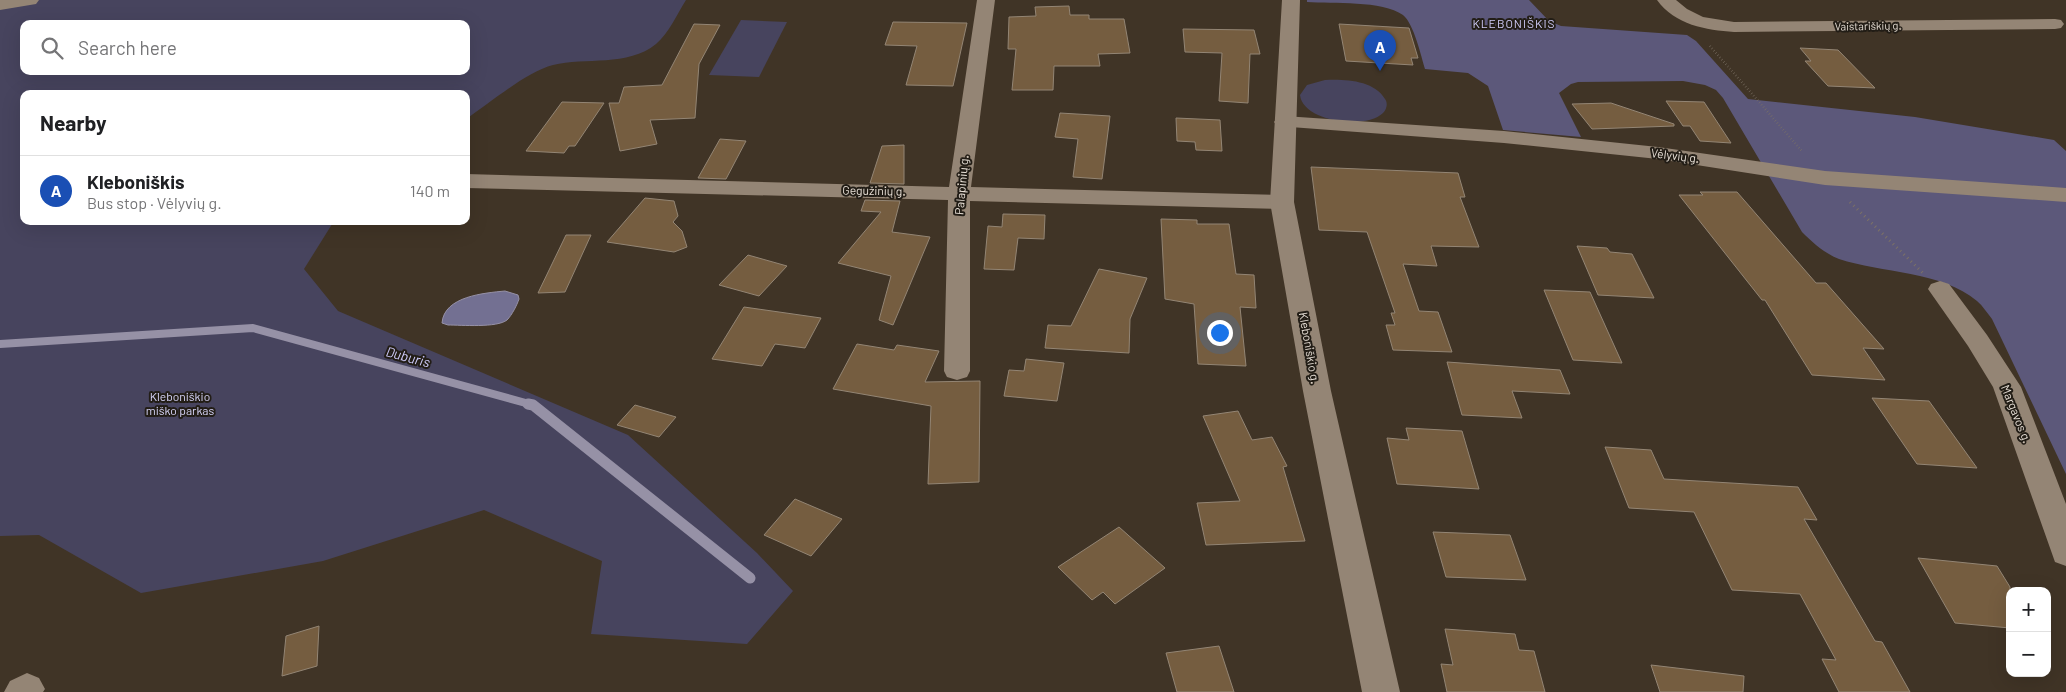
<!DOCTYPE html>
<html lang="en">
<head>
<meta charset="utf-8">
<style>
  :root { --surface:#fff; --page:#f2f2f2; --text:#202124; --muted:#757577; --line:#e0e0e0; --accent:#7c3aed }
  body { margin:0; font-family:Barlow,sans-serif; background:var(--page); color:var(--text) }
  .controls { position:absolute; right:15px; bottom:15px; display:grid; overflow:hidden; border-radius:10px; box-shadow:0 5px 20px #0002 }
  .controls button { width:45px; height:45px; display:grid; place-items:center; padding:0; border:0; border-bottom:1px solid var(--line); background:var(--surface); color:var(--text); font:25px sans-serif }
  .you { position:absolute; left:1219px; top:332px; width:18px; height:18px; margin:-12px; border:4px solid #fff; border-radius:50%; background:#1a73e8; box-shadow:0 0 0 8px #1a73e833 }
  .badge { display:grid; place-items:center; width:32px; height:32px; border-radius:50%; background:var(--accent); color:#fff; font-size:16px; font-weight:700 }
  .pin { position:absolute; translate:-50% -41px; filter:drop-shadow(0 1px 2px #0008) }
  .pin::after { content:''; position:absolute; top:26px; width:18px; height:15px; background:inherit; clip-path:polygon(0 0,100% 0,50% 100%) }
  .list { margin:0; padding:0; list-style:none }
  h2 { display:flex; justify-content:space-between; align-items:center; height:65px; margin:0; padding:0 20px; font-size:21px }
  h2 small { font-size:16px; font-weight:400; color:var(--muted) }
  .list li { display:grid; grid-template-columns:32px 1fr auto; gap:15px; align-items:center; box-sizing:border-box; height:70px; padding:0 20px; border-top:1px solid var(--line) }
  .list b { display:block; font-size:19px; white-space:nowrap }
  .list p { margin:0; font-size:16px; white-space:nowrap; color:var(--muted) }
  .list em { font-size:16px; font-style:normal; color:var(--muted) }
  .icon { flex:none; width:28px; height:28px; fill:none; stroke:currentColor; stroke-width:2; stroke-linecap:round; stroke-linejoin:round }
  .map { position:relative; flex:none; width:2066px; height:692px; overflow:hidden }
  .search { position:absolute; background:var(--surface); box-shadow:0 5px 20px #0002; left:20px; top:20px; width:450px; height:55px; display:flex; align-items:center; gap:12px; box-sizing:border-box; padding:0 18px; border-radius:10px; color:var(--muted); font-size:19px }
  .panel { position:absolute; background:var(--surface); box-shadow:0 5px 20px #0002; left:20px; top:90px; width:450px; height:135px; border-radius:10px }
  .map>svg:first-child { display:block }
  .green { fill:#47445e; fill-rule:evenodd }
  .forest { fill:#5c587a }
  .water { fill:#737092; stroke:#9691a6 }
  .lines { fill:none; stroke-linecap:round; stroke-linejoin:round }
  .stream-far1 { stroke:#9691a6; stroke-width:8 }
  .stream { stroke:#9691a6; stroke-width:11 }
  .building { fill:#755d40; stroke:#938574 }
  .path-far1 { stroke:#7c7266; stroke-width:2.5; stroke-dasharray:0.5 2.5; stroke-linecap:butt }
  .path { stroke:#7c7266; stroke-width:3; stroke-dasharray:1 4; stroke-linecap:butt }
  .minor { fill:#948575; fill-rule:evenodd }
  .tertiary { fill:#948575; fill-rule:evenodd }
  .labels { text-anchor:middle; stroke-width:4; stroke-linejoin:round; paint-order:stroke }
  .far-street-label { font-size:11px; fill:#e7dfd6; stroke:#221d16 }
  .far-quarter-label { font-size:12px; letter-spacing:1px; fill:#cfcbf7; stroke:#221d16 }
  .street-label { font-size:12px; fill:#e7dfd6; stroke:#221d16 }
  .park-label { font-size:12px; fill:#d9d7fb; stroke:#221d16 }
  .water-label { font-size:14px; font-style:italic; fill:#cfcbfb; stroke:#221d16 }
</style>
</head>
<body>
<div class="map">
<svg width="2066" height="692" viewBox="0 0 2066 692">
  <rect width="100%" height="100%" fill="#403426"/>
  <!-- green -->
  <g class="green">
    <path d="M0,0h686c-9,14 -17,33 -30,44 -28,23 -71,13 -103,21 -27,7 -63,38 -87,54v-25h-442v127h310l-30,48 34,42 290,124 129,118 36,38 -46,53 -156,-10 11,-73 -118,-51 -161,51 -182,32 -102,-58 -39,1zM24,24h442v47h-442z"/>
    <path d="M741,20l46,2 -28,55 -50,-2z"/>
    <path d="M1325,80c19,-1 49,0 60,19 3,4 2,10 -2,14 -17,17 -80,9 -83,-18l7,-10z"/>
  </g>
  <!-- forest -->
  <path class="forest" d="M1307,0h222l20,21 12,5 126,9 9,6 52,58 167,18 139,23 12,11v323l-74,-155c-5,-6 -9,-13 -15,-18 -35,-30 -96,-28 -138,-42 -15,-6 -26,-16 -37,-27l-79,-134 -7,-8 -11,-5 -22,-4 -105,1 -7,2 -12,9 22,44 -78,-7 -15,-44 -20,-13 -43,-4c-4,-13 -11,-45 -22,-54 -21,-15 -70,-11 -96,-13z"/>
  <!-- water -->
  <path class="water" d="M505,291l13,4 1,4c-2,6 -7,16 -12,21 -10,8 -46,5 -59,5l-6,-2c2,-27 43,-30 63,-32z"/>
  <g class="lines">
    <!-- stream-far1 -->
    <path class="stream-far1" d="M0,344l253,-16 280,77"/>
    <!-- stream -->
    <path class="stream" d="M528,404l5,1 217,173"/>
  </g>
  <!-- building -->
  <g class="building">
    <path d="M1069,6l1,9h19v4h35l6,34 -32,1 2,12h-46l-1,24h-41l4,-41h-8l1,-32 27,-1 -1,-9z"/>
    <path d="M893,22l74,1 -14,63 -47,-1 11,-39 -32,-1z"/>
    <path d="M694,24l26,1 -21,39 -4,54 -45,2 7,24 -37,7 -11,-48h10l5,-16 38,-2z"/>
    <path d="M1339,24l70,4 9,30h-7l2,7 -67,-4z"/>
    <path d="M1183,29l71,1 6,24h-10l-2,49 -29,-2 3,-48 -37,-1z"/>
    <path d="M1800,48l38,2 37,38 -47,-2 -23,-25h6z"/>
    <path d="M1666,101l38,1 27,41 -31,-2 -10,-15h-7z"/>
    <path d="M562,102l42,1 -29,43h-6l-5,7 -38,-2z"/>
    <path d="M1611,103l63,21v2l-82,3 -20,-25z"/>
    <path d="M1060,113l50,3 -8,63 -29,-2 5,-38 -23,-2z"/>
    <path d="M1176,118l44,2 2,31 -26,-1 -1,-8 -18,-1z"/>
    <path d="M720,139l26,2 -20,38 -28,-1z"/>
    <path d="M904,145v39l-34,-1 12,-37z"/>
    <path d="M1311,167l147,6 7,24h-5l19,50 -48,-1 6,20 -34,-2 16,47 19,1 14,40 -59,-2 -7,-25h9l-4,-12h4l-28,-81 -48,-2z"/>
    <path d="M1700,192h37l79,91h10l58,66 -21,-1 22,32 -73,-5 -47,-75h-3l-83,-105h24z"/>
    <path d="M645,198l29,3 4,15 -5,6 9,9 5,16 -13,5 -67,-10z"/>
    <path d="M865,200l35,1 -8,31 38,5 -37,88 -14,-5 12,-44 -53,-13 43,-51 -20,-1z"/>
    <path d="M1003,214l42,1 -1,24 -26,-1 -4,32 -30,-1 4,-43 14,1z"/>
    <path d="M1161,219l36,1v4h32l7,50 18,1 2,33 -16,-1 6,59 -48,-2 -4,-60 -29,-5z"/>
    <path d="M566,235h25l-26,57 -27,1z"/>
    <path d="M1577,246l30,2 3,4 22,2 22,44 -56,-3z"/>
    <path d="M748,255l39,11 -28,30 -40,-11z"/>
    <path d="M1099,269l48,9 -17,41 -1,34 -84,-5 3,-23 23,1z"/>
    <path d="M1544,290l46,2 32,71 -49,-3z"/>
    <path d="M744,307l77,11 -16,30 -30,-4 -13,22 -50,-7z"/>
    <path d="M857,344l37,6 3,-5 42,6 -14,31 55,-1 -1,101 -51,2 3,-78 -98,-17z"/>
    <path d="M1026,359l38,4 -7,38 -53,-5 5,-26 15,1z"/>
    <path d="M1447,362l113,8 10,24 -58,-3 10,27 -60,-3z"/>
    <path d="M1872,398l57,3 48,67 -60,-4z"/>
    <path d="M635,405l41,12 -17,20 -42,-12z"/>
    <path d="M1238,411l14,29 20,-3 15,29 -4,1 22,74 -99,4 -9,-42 43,-2 -37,-85z"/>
    <path d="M1406,428l56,3 17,58 -82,-5 -10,-46 22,2z"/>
    <path d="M1605,447l46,3 13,29 134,8 19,33 -13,-1 71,122 7,1 28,50h-71l-17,-33 14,1 -36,-66 -68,-4 -38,-78 -65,-4z"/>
    <path d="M795,499l47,20 -31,37 -47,-21z"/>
    <path d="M1119,527l46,41 -50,36 -12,-12 -11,8 -34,-33z"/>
    <path d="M1433,532l77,3 16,45 -80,-3z"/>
    <path d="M1918,558l79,8 13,21v41l-55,-5z"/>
    <path d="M319,626l-2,40 -35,10 4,-40z"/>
    <path d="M1445,629l70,5 4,16 15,1 11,41h-98l-6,-28 12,1z"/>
    <path d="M1219,646l15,46h-57l-11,-39z"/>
    <path d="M1651,665l93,11 -1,16h-83z"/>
  </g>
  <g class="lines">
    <!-- path-far1 -->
    <path class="path-far1" d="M1710,46l92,105"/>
    <!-- path -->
    <path class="path" d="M1850,202l73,71"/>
    <!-- minor -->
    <g class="minor">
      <path d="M0,0h39l-3,4 -36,6z"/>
      <path d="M977,0h18l-24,187 311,8 8,2 3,5 -3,5 -8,2 -312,-8v170l-3,6 -10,3 -10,-3 -3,-6 4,-171 -482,-12v-14l483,13z"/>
      <path d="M1657,0h19l11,9 16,8 31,5 321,-3 6,1 3,4 -3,4 -6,1 -321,3c-28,-2 -59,-7 -77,-32z"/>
      <path d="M1284,116l220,15 154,16 167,24 241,17v14l-241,-17 -167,-26 -154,-16 -227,-17 -3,-4 3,-4z"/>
      <path d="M1940,281l9,3 38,51 34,52 45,117v62l-11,-4 -62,-175 -25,-41 -40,-57 3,-5z"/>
      <path d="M27,673l12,5 6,11 -2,3h-39l6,-11z"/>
    </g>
    <!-- tertiary -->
    <path class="tertiary" d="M1282,0h18l-6,202 37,189 69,301h-38l-59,-301 -33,-189z"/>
  </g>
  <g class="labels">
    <!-- far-street labels -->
    <g class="far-street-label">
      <text transform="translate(1868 26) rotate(-1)" y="4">Vaistariškių g.</text>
    </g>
    <!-- far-quarter labels -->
    <g class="far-quarter-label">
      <text x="1514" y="28">KLEBONIŠKIS</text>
    </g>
    <!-- street labels -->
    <g class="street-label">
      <text transform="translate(1675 156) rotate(7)" y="4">Vėlyvių g.</text>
      <text transform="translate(962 185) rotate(-85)" y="4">Palapinių g.</text>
      <text transform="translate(874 191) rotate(1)" y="4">Gegužinių g.</text>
      <text transform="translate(1309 348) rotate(80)" y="4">Kleboniškio g.</text>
      <text transform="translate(2016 414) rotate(68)" y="4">Margavos g.</text>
    </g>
    <!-- park labels -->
    <g class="park-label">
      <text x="180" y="401">Kleboniškio<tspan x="180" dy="14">miško parkas</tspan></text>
    </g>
    <!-- water labels -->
    <g class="water-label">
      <text transform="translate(408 357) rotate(15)" y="5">Duburis</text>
    </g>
  </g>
</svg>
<div class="controls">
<button>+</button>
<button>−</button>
</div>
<div class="you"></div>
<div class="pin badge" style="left:1380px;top:71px;background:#1a4fb4">A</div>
<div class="search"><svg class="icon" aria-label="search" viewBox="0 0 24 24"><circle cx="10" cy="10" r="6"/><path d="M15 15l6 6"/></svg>Search here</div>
<section class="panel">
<h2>Nearby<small></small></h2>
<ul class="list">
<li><span class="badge" style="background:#1a4fb4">A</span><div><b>Kleboniškis</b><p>Bus stop · Vėlyvių g.</p></div><em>140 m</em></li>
</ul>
</section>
</div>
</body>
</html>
